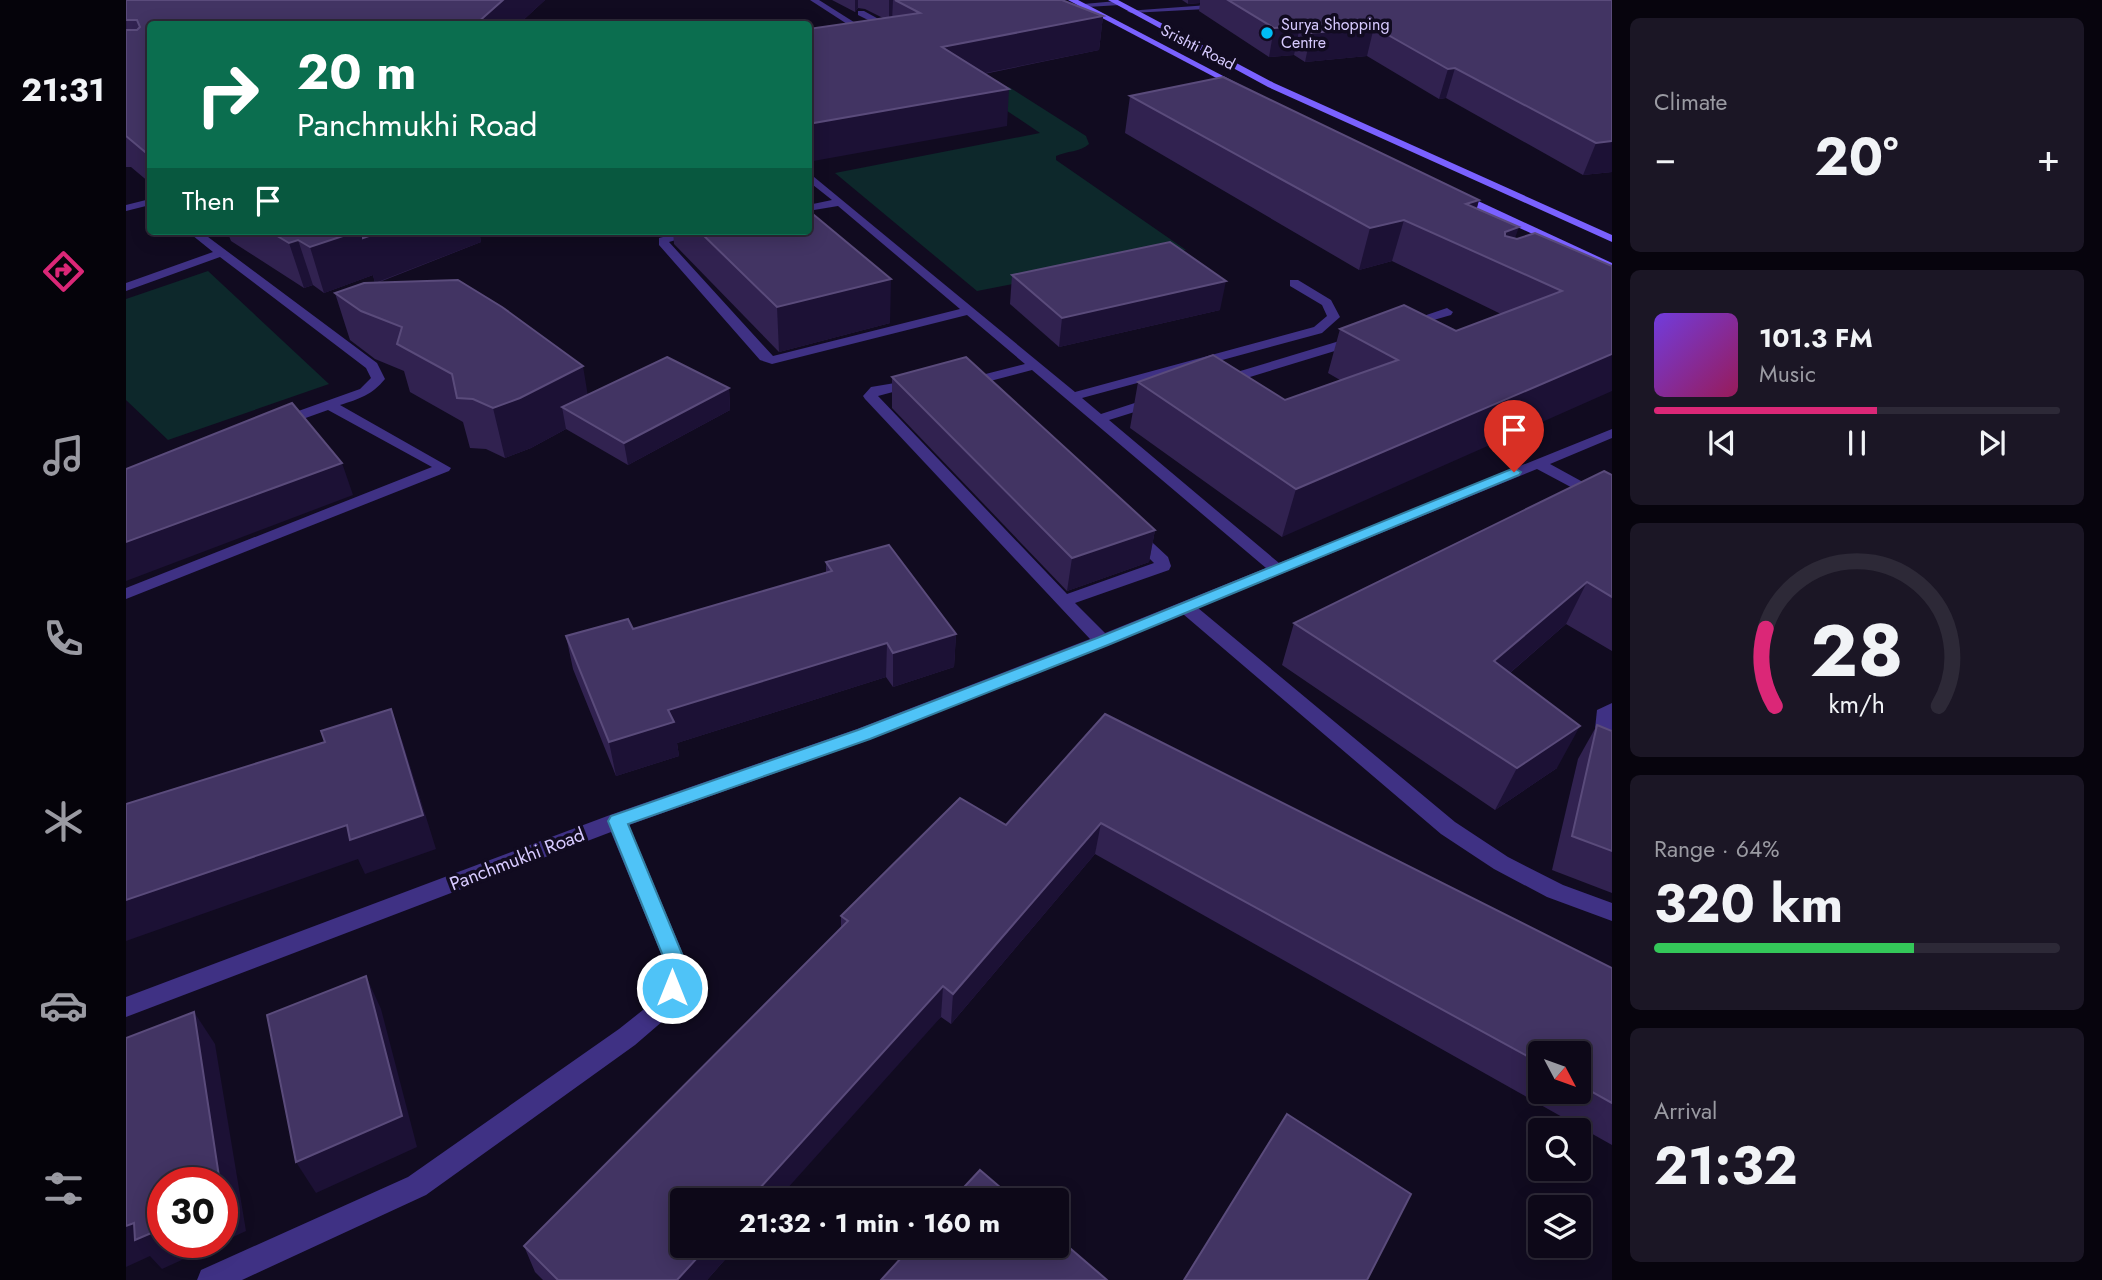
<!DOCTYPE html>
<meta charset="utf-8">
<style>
:root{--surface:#0d0818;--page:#1b1625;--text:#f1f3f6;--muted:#9a9aa2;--line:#2d2937;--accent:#db2777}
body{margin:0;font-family:Jost,sans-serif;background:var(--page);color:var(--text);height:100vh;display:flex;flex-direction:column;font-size:26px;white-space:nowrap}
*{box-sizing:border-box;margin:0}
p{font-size:23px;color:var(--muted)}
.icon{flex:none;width:38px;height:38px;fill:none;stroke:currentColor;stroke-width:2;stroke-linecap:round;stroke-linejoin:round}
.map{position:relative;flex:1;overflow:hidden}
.panel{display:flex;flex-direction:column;gap:18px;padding:18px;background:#07040d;width:490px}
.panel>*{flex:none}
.hud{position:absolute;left:21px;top:21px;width:665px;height:214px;border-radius:7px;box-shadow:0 4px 18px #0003,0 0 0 2px var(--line);background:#0b6e4f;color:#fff;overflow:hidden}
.needle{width:46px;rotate:131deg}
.buttons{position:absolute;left:1402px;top:1041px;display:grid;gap:14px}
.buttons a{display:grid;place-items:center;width:63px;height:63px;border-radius:7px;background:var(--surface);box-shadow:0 4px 18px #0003,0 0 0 2px var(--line);font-size:35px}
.speed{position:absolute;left:21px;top:1167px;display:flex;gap:14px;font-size:35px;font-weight:700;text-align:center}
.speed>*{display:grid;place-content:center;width:91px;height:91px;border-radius:50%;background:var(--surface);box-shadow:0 4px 18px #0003,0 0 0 2px var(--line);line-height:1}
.speed .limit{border:10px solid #d22;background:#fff;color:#111}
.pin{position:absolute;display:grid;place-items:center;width:60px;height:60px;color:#fff;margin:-72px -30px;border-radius:50% 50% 50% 0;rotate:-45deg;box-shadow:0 0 7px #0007}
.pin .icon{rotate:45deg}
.me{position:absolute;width:77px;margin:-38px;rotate:0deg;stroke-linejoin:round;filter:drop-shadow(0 0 5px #0008)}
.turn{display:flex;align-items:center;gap:24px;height:147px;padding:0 35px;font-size:32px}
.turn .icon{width:91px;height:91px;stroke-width:2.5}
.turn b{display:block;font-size:49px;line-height:60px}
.then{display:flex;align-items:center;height:66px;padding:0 35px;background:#0003;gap:14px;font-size:26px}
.big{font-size:52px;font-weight:700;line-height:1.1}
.panel .tile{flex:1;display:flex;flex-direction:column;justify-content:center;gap:10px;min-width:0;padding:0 24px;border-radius:10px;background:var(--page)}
.panel .dial{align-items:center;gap:0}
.dial svg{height:182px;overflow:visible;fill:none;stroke:var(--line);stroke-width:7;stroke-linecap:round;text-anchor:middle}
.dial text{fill:var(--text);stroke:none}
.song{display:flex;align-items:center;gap:21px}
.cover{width:84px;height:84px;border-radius:10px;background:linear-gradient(135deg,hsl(260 70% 55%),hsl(330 70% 35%))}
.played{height:7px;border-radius:4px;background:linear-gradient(90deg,var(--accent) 55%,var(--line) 55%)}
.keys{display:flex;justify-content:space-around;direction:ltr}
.heat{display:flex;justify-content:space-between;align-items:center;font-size:38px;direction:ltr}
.charge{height:10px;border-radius:5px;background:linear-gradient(90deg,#34c759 64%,var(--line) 0)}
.trip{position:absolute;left:544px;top:1188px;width:399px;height:70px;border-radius:7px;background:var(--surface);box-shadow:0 4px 18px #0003,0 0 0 2px var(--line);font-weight:700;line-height:70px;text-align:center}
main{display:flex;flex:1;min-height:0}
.tabs{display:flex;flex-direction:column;width:126px;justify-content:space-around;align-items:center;background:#05030a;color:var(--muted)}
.tabs .icon{width:49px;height:49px}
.tabs .active{color:var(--accent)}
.tabs b{font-size:32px;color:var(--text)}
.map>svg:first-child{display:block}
</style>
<main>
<nav class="tabs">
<b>21:31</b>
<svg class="icon active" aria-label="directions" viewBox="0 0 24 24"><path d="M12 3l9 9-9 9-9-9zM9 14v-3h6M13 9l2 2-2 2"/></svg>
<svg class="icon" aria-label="music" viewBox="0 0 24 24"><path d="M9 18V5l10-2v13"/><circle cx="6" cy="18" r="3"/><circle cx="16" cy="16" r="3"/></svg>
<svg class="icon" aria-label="phone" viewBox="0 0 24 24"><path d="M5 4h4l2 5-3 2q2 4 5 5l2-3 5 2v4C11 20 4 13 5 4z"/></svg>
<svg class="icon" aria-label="climate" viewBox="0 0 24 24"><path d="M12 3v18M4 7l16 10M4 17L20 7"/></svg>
<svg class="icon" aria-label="car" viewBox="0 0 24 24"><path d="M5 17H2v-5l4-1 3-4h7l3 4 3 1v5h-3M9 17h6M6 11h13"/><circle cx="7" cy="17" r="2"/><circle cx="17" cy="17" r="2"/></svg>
<svg class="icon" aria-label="filters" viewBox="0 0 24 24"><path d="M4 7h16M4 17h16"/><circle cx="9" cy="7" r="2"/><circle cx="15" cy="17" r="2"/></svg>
</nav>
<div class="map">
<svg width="1486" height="1280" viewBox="0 0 1486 1280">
<rect width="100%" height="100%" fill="#110b20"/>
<g fill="#0d282b">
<path d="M883,87L960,136L963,144C955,152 940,151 930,156V160L1060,250L851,291L709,173L914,133L853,92Z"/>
<polygon points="82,271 203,384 42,440 0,400 0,299"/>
</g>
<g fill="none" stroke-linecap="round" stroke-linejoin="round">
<g fill="#3f3184" fill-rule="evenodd">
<polygon points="684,0 693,0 742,31 735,33"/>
<polygon points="732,11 738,11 767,27 760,29 732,15"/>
<polygon points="682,172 949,392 1188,327 1201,316 1196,305 1164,286 1164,280 1172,280 1205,300 1214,317 1196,333 956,398 975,414 1024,398 1034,398 1034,404 983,420 1153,563 1486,429 1486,438 1424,464 1486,498 1486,509 1411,469 1072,608 1329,822 1382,857 1437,885 1486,903 1486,921 1421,897 1368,869 1315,834 1057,614 745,739 503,825 560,961 554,995 538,1020 509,1045 300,1195 116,1280 71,1280 75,1270 282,1177 493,1029 522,1006 535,986 538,961 485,832 0,1017 0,997 484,815 731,729 964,639 739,399 737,396 745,387 793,379 793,385 752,396 941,594 1028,563 1002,537 1000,534 1002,531 1014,531 1042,557 1045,566 1043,570 949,603 979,633 1140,568 906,370 845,386 840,385 840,379 899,364 841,315 646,364 634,360 533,245 533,238 561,231 581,231 543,242 647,356 834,309 712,206 682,211 682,205 706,200 682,181"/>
<polygon points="24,199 24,205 0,211 0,205"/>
<path d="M61,231H74L251,363L259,379C246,395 233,399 214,405L325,468L323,471L0,599V588L306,467L202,410L160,425H150V419L234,389L245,378L240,368L94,257L0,291V283L87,252Z"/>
<polygon points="1321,308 1327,312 1325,315 1280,328 1274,324"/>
<polygon points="1230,336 1236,340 1235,343 1101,384 1096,385 1089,381 1091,378"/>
<polygon points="1486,703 1486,747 1479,745 1469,729 1471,710"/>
</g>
<g fill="#3f3184" fill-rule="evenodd">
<polygon points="991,1 994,5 928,9 924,7"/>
<polygon points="1096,4 1099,8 1005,13 1001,11"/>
</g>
<g fill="#7a61ff" fill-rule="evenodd">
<polygon points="942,0 952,0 1122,89 1115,91"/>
<polygon points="982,0 992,0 1148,83 1486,235 1486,242 1142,87"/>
<polygon points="1327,193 1335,193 1486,263 1486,271 1327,197"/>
</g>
</g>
<g fill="#312250" fill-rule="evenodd">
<polygon points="0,0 419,0 393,24 24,24 24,183 5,167 0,167"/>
<polygon points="706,0 936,0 977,16 973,50 858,74 881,126 757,18 739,9 732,8 729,12"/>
<polygon points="1056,0 1486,0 1486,172 1457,175 1320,98 1313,99 1241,56 1179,62 1168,55 1143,57 1073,11 1074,3 1062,4"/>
<polygon points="1004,96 1353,200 1351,208 1389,239 1486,266 1156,537 1004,428 1012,382 1159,400 1214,380 1202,373 1214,329 1330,331 1375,314 1266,261 1233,270 999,133"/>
<polygon points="101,231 353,231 355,242 251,283 462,395 603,388 604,410 502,465 440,429 405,448 379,458 360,449 344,448 337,422 284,392 278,371 249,359 224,340 209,293 249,283 247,275 198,293 187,285 178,288 105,241"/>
<polygon points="547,231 682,231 764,323 653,352 548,244"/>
<polygon points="886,275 1094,310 933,347 884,304"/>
<polygon points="766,377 1029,530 1023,562 941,591 766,408"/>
<polygon points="1486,475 1486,651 1440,624 1384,673 1431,768 1369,810 1156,665 1168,623"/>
<polygon points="700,562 830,634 828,667 767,687 760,677 551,743 553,756 490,776 447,669 440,636 507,629 700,573"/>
<path d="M979,714L1486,968V1145L969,854L825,1024L815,1017L556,1246H611L581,1280H417L409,1272L398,1246L715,929V916L880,825ZM1414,1054H1452V1092H1414Z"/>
<polygon points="1471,725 1486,731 1486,893 1426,870 1452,759"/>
</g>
<g fill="#1c1135">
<polygon points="377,0 419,0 393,24 350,24"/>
<polygon points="729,0 732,0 732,8 729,12"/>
<polygon points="763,0 767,0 766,21 763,22"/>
<polygon points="1062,0 1074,0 1074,3 1062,4"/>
<polygon points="977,16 973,50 815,82 816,47"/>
<polygon points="1174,26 1168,55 1143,57 1148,28"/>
<polygon points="1248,27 1241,56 1179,62 1185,33"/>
<polygon points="1329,68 1320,98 1313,99 1322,69"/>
<polygon points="883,89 881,126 682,162 682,124"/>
<polygon points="1486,141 1486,172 1457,175 1470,143"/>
<polygon points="1353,200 1340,241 1340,204"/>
<polygon points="1278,220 1266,261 1233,270 1244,228"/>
<polygon points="1393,227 1379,266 1379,232"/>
<polygon points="232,231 353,231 355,242 249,283 247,275 198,293 184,247"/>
<polygon points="172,240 187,285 178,288 163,243"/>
<polygon points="765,279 764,323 653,352 651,307"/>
<polygon points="1100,281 1094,310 933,347 936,318"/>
<polygon points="1486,354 1486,391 1156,537 1170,489"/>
<polygon points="457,366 465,415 436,407 440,429 405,448 379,458 367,408"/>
<polygon points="603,388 604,410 502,465 498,443"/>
<polygon points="216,463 227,495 0,581 0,542"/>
<polygon points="1029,530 1023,562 941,591 946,558"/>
<polygon points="1461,582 1440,624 1349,703 1368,661"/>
<polygon points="830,634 828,667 767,687 767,653"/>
<polygon points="761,643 760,677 551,743 553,756 490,776 483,742 542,710"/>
<polygon points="265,709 277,743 310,849 239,874 232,859 0,941 0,900"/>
<polygon points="1454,726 1431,768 1369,810 1391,768"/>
<polygon points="975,823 969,854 825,1024 827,994"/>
<polygon points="240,976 255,1009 291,1147 190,1193 170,1162"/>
<polygon points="817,986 815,1017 651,1200 623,1200"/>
<polygon points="68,1012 89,1044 120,1231 96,1242 96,1183 94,1183"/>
<polygon points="8,1223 37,1228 37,1242 95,1242 36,1269 24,1256 0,1267 0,1226"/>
<polygon points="582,1246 611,1246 581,1280 551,1280"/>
</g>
<g fill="#423463" stroke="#5a4b7b" stroke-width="2">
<polygon points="0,0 377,0 350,24 180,20 176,24 24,24 24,156 0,136 0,30 11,30 14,27 11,20 0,20"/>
<polygon points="769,0 936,0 977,16 816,47 883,89 682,124 682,29 794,13"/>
<polygon points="1102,0 1486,0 1486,141 1470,143 1329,68 1322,69 1248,27 1185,33 1174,26 1148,28"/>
<polygon points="1097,77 1353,200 1340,204 1393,227 1379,232 1379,236 1391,239 1409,233 1486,266 1486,354 1170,489 1012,382 1087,355 1159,400 1272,360 1214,329 1278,305 1330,331 1436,291 1278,220 1244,228 1004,96"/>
<polygon points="682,210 765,279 651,307 573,231 682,231"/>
<polygon points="143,231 232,231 184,247 172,240 163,243"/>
<polygon points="237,231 257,231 237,238"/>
<polygon points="1044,242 1100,281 936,318 886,275"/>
<polygon points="332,280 376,307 457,366 394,398 367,408 347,399 331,398 326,374 271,344 276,327 235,311 209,293 238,283"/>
<polygon points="541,357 603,388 498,443 436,407"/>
<polygon points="840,357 1029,530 946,558 766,377"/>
<polygon points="166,403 216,463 0,542 0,469"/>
<polygon points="1478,471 1486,475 1486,597 1461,582 1368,661 1454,726 1391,768 1168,623"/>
<polygon points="763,545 830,634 767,653 761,643 542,710 548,722 483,742 440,636 502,619 507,629 706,571 700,562"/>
<polygon points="265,709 297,815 224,840 221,825 0,900 0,804 199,742 195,731"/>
<polygon points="979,714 1486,968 1486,1103 1452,1084 1452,1054 1414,1054 1414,1063 975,823 827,994 817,986 623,1200 556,1200 556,1246 582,1246 551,1280 432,1280 398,1246 722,921 715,916 834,798 880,825"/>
<polygon points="1471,725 1486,731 1486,851 1446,836"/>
<polygon points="240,976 276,1116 170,1162 141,1015"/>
<polygon points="68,1012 94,1183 37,1183 37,1228 9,1240 8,1223 0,1226 0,1038"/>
<polygon points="1161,1114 1285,1194 1241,1280 1058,1280"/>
<polygon points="854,1170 889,1200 826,1200"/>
<polygon points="931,1237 981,1280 755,1280 786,1246 931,1246"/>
</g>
<polygon fill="#4fc3f7" stroke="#337fa1" stroke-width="2" points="1388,468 1395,472 1393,475 982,645 744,739 502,824 559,961 553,995 546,997 539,995 536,988 539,961 482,821 485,816 732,730 971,638"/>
<circle fill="#00bcf5" stroke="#110b20" stroke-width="2.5" cx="1141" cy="33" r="7"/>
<g text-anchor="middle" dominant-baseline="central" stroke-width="7" stroke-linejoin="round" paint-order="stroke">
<g font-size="16" fill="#d7caff" stroke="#110b20" text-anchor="start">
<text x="1155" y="24">Surya Shopping<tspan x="1155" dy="18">Centre</tspan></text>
</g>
<g font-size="16" fill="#d7caff" stroke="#110b20">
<text transform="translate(1072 47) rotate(27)">Srishti Road</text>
</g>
<g font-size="19" fill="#d7caff" stroke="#110b20">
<text transform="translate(391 859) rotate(-21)">Panchmukhi Road</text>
</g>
</g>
</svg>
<div class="buttons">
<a><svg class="needle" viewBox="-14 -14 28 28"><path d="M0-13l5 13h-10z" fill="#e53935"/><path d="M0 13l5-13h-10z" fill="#9a9aa2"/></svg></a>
<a><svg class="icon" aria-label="search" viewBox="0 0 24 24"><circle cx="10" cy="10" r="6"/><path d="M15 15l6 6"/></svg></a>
<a><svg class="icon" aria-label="layers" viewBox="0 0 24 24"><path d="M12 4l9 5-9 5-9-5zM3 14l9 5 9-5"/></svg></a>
</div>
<div class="speed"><div class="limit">30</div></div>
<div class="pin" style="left:1388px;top:472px;background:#d93025"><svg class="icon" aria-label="arrive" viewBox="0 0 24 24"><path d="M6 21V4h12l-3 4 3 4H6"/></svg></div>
<svg class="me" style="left:546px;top:988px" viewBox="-20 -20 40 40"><circle r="17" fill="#4fc3f7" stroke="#fff" stroke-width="3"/><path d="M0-11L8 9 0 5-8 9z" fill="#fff"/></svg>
<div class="trip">21:32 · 1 min · 160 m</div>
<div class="hud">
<div class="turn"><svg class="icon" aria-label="right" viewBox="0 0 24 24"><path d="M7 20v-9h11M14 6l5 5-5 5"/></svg><div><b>20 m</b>Panchmukhi Road</div></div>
<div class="then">Then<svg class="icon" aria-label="arrive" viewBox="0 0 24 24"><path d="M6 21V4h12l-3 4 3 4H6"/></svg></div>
</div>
</div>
<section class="panel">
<div class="tile"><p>Climate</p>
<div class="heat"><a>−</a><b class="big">20°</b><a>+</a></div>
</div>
<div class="tile">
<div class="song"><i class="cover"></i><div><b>101.3 FM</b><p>Music</p></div></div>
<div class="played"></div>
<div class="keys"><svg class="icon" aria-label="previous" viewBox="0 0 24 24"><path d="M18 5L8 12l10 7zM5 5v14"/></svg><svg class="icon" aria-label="pause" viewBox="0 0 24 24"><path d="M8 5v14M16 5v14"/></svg><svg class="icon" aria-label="next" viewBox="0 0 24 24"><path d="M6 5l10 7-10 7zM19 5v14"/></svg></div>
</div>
<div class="tile dial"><svg viewBox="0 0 100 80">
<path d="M14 69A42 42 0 1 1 86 69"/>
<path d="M14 69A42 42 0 0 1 10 35" stroke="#db2777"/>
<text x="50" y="56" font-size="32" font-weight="700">28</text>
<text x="50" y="72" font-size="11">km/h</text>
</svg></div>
<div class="tile"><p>Range · 64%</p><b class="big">320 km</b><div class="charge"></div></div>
<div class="tile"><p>Arrival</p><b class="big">21:32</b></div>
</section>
</main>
